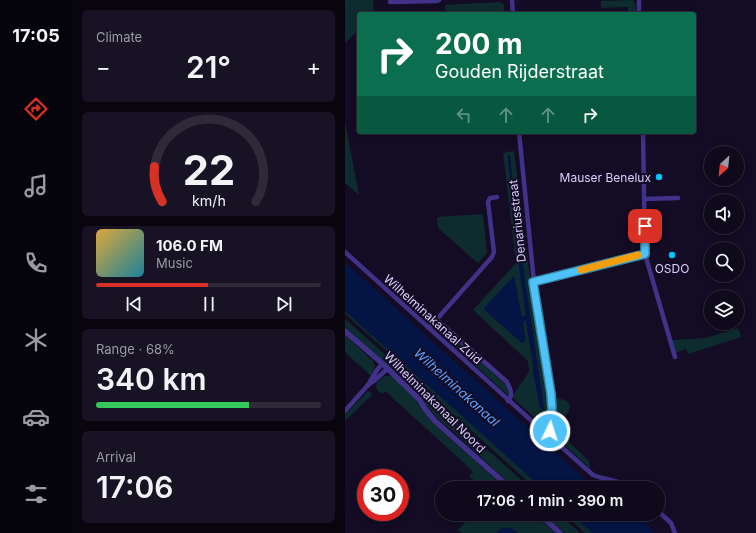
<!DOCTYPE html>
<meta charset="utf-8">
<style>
:root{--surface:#0e091b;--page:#171224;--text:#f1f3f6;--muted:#9b9aa3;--line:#2e2a3a;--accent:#d93025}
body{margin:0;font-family:Inter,sans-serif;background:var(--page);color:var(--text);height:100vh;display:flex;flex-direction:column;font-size:15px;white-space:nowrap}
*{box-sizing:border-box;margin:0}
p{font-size:13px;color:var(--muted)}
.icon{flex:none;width:22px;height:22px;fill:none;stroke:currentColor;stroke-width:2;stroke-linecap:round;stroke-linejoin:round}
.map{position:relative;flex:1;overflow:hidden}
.drawer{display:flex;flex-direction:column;gap:10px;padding:10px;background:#08050f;width:273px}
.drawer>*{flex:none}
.hud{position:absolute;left:12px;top:12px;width:339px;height:122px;border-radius:4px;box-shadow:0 2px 10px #0003,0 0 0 1px var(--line);background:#0b6e4f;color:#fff;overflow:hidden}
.needle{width:26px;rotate:207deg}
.fabs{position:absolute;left:359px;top:146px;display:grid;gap:8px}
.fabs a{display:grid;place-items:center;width:40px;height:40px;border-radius:50%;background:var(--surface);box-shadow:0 2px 10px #0003,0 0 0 1px var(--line);font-size:20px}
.speed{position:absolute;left:12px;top:469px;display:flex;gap:8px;font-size:20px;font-weight:700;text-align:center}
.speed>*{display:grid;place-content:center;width:52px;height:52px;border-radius:50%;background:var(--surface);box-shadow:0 2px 10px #0003,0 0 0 1px var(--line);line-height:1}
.speed .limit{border:6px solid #d22;background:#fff;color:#111}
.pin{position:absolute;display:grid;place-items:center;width:34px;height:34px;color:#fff;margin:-17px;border-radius:8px;box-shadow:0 2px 6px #0006}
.me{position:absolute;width:44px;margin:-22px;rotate:4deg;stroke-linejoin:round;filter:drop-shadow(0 0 3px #0008)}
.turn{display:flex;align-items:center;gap:14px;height:84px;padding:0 12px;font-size:18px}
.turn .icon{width:52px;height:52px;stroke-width:2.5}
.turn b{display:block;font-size:28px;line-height:34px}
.lanes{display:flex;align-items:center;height:38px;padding:0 12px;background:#0003;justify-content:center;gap:20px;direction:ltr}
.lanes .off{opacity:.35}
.big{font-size:30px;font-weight:600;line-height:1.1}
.drawer .widget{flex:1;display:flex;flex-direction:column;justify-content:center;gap:6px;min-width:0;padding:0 14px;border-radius:6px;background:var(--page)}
.drawer .dial{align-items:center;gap:0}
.dial svg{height:104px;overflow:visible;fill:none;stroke:var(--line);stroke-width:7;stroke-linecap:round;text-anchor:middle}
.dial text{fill:var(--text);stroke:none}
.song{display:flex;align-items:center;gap:12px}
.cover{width:48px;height:48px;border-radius:6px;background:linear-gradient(135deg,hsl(40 70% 55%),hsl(190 70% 35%))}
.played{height:4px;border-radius:2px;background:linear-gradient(90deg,var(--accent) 50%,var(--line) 50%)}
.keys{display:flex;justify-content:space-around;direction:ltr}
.heat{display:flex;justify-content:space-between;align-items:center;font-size:22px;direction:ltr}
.charge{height:6px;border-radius:3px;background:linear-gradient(90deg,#34c759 68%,var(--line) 0)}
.trip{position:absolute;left:90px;top:481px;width:230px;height:40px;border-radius:20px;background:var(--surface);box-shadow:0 2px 10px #0003,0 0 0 1px var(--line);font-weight:600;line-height:40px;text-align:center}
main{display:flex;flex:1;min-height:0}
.dock{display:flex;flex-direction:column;width:72px;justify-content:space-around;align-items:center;background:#06040b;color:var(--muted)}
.dock .icon{width:28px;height:28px}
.dock .active{color:var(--accent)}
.dock b{font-size:18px;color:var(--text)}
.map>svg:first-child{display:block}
</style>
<main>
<nav class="dock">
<b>17:05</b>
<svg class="icon active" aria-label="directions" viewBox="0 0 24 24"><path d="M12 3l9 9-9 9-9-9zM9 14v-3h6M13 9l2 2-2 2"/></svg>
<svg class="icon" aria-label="music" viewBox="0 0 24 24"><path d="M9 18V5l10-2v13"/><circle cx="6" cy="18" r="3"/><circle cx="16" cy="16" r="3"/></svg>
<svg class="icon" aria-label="phone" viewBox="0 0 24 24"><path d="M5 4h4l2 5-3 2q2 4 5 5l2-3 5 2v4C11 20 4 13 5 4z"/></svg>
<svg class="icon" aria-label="climate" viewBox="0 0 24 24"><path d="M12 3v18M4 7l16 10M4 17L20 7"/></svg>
<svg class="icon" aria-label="car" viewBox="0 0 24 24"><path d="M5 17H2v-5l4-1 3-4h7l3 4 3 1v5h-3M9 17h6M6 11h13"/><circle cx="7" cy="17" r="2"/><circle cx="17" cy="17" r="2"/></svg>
<svg class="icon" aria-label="filters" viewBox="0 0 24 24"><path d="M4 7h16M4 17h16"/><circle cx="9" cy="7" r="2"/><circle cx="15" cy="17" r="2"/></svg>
</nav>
<section class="drawer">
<div class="widget"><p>Climate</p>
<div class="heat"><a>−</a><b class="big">21°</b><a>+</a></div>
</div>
<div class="widget dial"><svg viewBox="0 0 100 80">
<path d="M14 69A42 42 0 1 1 86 69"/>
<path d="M14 69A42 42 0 0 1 8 42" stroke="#d93025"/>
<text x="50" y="56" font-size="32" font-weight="700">22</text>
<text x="50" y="72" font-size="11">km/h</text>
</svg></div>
<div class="widget">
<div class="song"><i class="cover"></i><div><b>106.0 FM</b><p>Music</p></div></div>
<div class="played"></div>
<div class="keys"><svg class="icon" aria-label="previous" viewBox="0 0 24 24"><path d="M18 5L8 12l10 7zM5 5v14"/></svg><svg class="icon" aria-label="pause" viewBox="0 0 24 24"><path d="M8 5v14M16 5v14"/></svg><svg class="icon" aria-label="next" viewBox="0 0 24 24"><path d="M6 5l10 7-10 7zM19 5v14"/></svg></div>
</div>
<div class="widget"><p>Range · 68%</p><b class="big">340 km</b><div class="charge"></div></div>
<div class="widget"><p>Arrival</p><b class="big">17:06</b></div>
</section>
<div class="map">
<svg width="411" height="533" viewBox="0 0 411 533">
<rect width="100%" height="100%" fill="#130c24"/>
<g fill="#0e2c2f" fill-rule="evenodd">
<polygon points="0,0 28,0 29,14 14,14 14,30 0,43"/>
<polygon points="288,0 291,5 291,11 283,12 283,7 256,8 256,1"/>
<polygon points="155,2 159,4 159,14 101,14 100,5"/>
<polygon points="0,122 14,195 0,183"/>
<path d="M169,151L183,263L202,396L203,411L200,419H191L167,397L184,372L183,361L128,310L171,263L158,153ZM163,156H165L172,227L199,409L197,410L195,408C190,379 186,350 181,321L180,320L178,322L180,340L179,342L177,343L141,311L169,276L176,314L178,317H179L181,315L175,274L173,253Z"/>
<polygon points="138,214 142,253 133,263 93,228 92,217"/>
<polygon points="0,311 198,488 190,488 100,407 85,391 74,380 0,314"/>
<polygon points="0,319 82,392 100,412 185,488 169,488 110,433 94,420 82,406 76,397 67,387 0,327"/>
<polygon points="93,323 161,385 165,394 164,396 89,328"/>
<polygon points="393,328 396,337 343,354 341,349 330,353 327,340 361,338"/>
<polygon points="0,335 28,361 30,367 26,376 0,352"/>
<polygon points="39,376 47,376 62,390 70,399 87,422 160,488 137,488 124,476 128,472 116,460 40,391 37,394 32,390 31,386 32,382"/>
<polygon points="23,391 25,392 27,395 0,421 0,415"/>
<polygon points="209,397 222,401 225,406 224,411 217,421 216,427 218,433 225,443 244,461 245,468 210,437"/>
<polygon points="127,514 189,514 210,533 173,533 164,528 158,528 151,533 117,533 113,530"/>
<polygon points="198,514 214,514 235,533 220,533"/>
<polygon points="219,514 226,514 248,533 240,533"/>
</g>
<g fill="#041444">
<polygon points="164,154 165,156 172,227 199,409 197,410 195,408 188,372 188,362 181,321 180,320 178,322 180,340 179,342 177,343 139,309 140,307 169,276 176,314 178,317 180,317 181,315 175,274 173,253 163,156 163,155"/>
<polygon points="0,262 240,479 255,483 261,488 197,488 0,311"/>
<polygon points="226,514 290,514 311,533 248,533"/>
<polygon points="158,528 164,528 173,533 151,533"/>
</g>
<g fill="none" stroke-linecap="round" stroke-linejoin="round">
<g stroke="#3f3288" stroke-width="4.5">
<polyline points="167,0 168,14"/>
<polyline points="294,0 294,14"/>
<polyline points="45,2 91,1 94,0"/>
<path d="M174,132L189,282L206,394L207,409L204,427L206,435L211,442L248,475C260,480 276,480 287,488"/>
<polyline points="298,132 300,254 330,357"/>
<polyline points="299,199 333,198"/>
<polyline points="0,252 189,423 204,427"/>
<polyline points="189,282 300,254"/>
<path d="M91,319L162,382C165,389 169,394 163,401"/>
<polyline points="84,328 147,257 149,252 143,202 145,198 152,197"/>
<polyline points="37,364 32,370 23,385 29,381 42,369"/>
<polyline points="0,411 23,385"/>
<polyline points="313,511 326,523 330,533"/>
</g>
<g stroke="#3f3288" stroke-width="5.5">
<polyline points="0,331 39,365 74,399 81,410 90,421 165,488"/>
<polyline points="194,514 215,533"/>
</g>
</g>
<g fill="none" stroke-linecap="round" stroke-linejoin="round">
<defs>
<polyline id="route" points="205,431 204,423 207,409 206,394 188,282 300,254 300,226"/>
</defs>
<use href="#route" stroke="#337fa1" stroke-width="10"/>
<use href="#route" stroke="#4fc3f7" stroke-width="7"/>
<polyline stroke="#f59e0b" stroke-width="7" points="236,270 293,255"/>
</g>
<g fill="#00c4fa" stroke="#130c24" stroke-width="1.5">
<circle cx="314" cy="177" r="4"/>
<circle cx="327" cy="255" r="4"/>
</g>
<g text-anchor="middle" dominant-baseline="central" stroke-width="4" stroke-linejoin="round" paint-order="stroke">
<g font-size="12" fill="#dacfff" stroke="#130c24" text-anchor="end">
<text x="306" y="177">Mauser Benelux</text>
<text x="327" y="268" text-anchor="middle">OSDO</text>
</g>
<g font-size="12" fill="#dacfff" stroke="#130c24">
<text transform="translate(172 221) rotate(-96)">Denariusstraat</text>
<text transform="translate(88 319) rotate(42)">Wilhelminakanaal Zuid</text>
<text transform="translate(90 402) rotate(45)">Wilhelminakanaal Noord</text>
</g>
<g font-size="13" font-style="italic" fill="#5da1ff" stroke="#130c24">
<text transform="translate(112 387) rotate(42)">Wilhelminakanaal</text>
</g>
</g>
</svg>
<div class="fabs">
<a><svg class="needle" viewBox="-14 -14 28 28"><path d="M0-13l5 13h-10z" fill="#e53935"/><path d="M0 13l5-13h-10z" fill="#9b9aa3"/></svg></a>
<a><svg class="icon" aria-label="sound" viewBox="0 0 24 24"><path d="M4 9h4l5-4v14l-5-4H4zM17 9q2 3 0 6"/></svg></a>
<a><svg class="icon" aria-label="search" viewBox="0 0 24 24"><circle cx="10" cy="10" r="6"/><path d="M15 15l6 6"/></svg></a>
<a><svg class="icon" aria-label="layers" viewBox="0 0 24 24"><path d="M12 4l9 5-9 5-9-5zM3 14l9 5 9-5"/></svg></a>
</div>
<div class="speed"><div class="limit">30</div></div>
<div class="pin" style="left:300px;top:226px;background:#d93025"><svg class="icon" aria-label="arrive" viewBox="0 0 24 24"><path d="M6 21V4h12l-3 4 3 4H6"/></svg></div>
<svg class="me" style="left:205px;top:431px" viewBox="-20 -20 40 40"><circle r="17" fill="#4fc3f7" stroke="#fff" stroke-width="3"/><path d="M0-11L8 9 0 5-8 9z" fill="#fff"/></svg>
<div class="trip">17:06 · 1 min · 390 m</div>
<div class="hud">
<div class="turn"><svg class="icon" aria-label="right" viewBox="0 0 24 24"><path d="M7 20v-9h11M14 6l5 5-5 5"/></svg><div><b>200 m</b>Gouden Rijderstraat</div></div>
<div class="lanes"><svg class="icon off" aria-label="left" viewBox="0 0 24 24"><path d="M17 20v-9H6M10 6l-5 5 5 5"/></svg><svg class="icon off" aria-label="ahead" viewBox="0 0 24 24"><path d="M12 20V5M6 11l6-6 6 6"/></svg><svg class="icon off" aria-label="ahead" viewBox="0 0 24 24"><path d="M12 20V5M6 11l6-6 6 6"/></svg><svg class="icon" aria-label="right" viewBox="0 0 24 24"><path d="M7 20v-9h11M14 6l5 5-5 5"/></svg></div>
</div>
</div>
</main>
